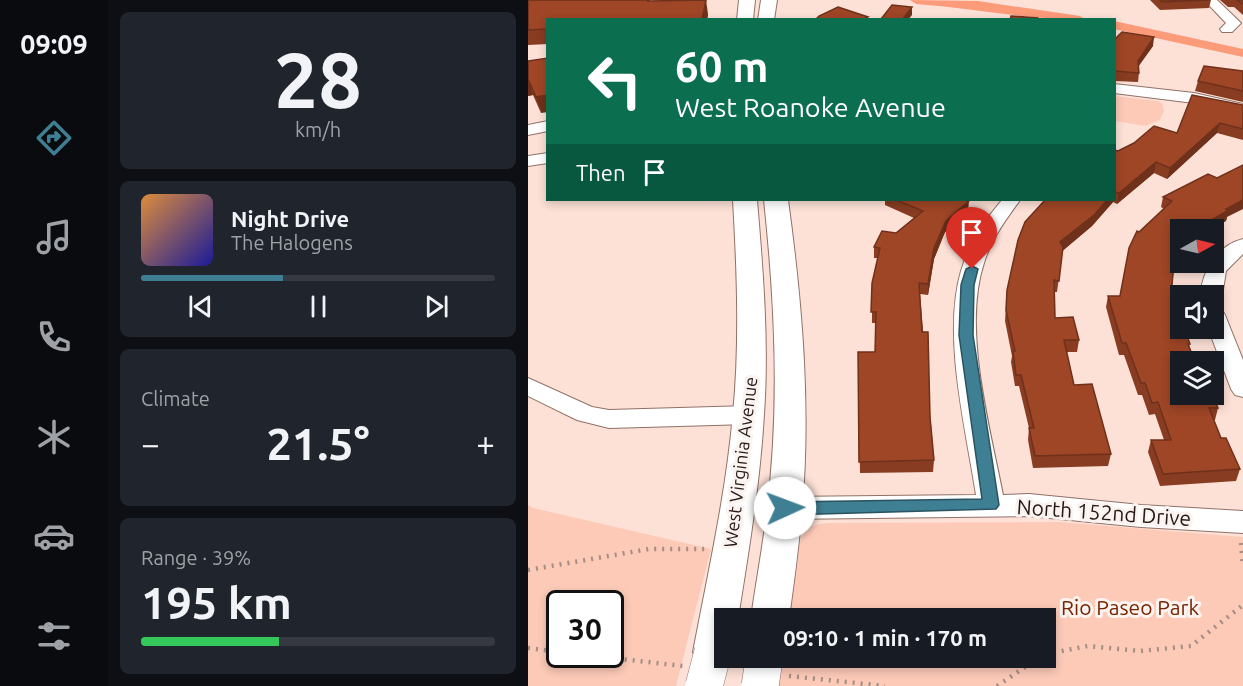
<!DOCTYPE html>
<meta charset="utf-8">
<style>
:root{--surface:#171b24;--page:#20242c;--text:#f1f3f6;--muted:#9ea1a6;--line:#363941;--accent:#3f7f93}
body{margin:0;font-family:Ubuntu,sans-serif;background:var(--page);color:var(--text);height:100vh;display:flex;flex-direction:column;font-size:22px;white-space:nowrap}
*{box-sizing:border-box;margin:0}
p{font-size:20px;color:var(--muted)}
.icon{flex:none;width:33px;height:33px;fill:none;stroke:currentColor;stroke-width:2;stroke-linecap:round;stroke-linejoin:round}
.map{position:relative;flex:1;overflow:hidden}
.details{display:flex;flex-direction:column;gap:12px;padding:12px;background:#0d0f14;width:420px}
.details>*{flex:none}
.guide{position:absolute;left:18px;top:18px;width:570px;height:183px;border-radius:0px;box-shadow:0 3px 9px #0003;background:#0b6e4f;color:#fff;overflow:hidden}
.needle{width:39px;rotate:82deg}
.fabs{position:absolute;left:642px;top:219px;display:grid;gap:12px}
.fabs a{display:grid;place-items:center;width:54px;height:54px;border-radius:0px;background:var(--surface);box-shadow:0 3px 9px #0003;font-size:30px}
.speed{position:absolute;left:18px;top:590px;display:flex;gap:12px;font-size:30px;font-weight:700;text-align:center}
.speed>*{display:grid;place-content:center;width:78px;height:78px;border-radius:50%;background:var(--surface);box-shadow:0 3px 9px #0003;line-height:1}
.speed .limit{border:3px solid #111;border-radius:9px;background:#fff;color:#111}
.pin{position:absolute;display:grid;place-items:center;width:51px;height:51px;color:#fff;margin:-62px -26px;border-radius:50% 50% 50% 0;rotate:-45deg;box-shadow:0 0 6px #0007}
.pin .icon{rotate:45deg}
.me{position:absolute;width:66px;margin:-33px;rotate:88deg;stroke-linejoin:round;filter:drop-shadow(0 0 4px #0008)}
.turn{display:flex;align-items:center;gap:21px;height:126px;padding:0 30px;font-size:27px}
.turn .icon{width:78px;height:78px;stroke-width:2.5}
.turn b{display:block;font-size:42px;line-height:51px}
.then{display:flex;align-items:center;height:57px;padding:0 30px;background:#0003;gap:12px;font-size:22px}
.big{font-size:45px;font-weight:600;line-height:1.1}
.details .tile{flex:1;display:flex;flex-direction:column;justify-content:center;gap:9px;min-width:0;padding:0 21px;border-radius:9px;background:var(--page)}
.details .dial{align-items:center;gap:0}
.dial b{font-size:78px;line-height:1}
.song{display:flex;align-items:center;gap:18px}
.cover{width:72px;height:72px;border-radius:9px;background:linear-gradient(135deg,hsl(30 70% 55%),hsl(240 70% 35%))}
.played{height:6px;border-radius:3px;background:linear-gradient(90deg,var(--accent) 40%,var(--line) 40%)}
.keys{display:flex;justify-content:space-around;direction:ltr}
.heat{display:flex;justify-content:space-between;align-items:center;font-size:33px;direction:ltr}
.charge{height:9px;border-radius:4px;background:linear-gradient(90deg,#34c759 39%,var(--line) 0)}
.trip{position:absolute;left:186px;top:608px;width:342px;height:60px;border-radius:0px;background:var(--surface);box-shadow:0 3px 9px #0003;font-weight:600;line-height:60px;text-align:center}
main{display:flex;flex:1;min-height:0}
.tabs{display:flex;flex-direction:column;width:108px;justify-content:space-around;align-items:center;background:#090b0e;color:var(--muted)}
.tabs .icon{width:42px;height:42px}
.tabs .active{color:var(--accent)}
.tabs b{font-size:27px;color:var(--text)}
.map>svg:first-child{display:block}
</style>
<main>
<nav class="tabs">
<b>09:09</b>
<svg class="icon active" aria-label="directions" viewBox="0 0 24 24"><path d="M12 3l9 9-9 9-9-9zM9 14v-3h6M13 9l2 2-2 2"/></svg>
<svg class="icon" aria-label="music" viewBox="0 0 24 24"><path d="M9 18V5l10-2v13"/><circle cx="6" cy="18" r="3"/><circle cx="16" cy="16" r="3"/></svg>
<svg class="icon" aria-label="phone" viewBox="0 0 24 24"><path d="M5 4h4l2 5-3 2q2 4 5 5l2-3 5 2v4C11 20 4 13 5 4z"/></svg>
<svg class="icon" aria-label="climate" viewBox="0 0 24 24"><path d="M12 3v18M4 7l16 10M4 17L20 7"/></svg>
<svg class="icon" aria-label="car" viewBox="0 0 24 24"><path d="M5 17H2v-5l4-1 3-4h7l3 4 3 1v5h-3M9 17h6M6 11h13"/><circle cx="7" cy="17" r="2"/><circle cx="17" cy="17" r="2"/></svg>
<svg class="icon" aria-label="filters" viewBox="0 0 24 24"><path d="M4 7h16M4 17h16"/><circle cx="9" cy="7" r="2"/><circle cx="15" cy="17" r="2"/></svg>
</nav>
<section class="details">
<div class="tile dial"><b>28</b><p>km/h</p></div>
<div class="tile">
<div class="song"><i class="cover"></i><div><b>Night Drive</b><p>The Halogens</p></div></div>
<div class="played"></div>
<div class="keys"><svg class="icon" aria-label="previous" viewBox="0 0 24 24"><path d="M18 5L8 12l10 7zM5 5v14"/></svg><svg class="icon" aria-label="pause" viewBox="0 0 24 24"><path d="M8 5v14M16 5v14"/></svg><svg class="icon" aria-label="next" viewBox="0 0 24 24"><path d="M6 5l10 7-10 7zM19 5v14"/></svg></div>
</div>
<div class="tile"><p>Climate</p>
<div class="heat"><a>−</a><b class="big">21.5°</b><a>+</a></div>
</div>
<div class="tile"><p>Range · 39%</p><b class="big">195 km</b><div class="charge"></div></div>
</section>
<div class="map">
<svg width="715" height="686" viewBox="0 0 715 686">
<rect width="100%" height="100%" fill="#fde1d7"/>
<g fill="#fdcab8" fill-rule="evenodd">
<polygon points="587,96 629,101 634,103 636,111 632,120 617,126 587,121"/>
<path d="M0,505L5,508L183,549L148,686H0ZM32,603H82V654H32Z"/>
<path d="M531,522L715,537V686H249L253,657H518V618H259C262,596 263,547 278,531C284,525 291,524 299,523Z"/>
</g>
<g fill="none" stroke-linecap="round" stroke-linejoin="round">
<g fill="#fc9b79" fill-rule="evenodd">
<path d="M382,0L450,1L552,16L558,20C501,20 445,8 388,4Z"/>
<polygon points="586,21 715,49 715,57 586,29"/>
</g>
<defs>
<g id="minor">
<polygon points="676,0 689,0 713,23 704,32 694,32 692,29 698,23"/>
<polygon points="586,84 666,93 715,104 715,114 666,103 586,93"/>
<polygon points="20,121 20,131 0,135 0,125"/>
<polygon points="20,153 20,163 0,166 0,156"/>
<path d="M474,200H492C478,220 463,239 456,263C434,329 462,427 475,495L501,494L613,505L715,511V533L613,527L501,516L257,519L247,516L243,508L247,500L257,497L448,495C438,429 414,336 433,271C441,244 456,221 474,200Z"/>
<path d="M715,239V254L698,271L694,296L690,301L686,302V296H672C675,270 688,246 715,239Z"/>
<polygon points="686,308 694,310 697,315 715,360 715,397 707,395 703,389 680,328 686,328"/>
<polygon points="0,378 64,407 81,410 221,406 230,409 233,415 230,421 221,424 81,428 49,420 0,396"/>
</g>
<g id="major">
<polygon points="211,0 227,0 225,20 209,20"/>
<polygon points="233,0 249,0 246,20 230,20"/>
<path d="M205,200H229C235,271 241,343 236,414C232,483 221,550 210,618H196V657H203L199,665L185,670L171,665L165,652C180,573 198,494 205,414C212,343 209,271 205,200Z"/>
<path d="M236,200H260C274,302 283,406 274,509C271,546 266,582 261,618H223C228,582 235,546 239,510C252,407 247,303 236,200Z"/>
</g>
</defs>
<use href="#minor" stroke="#907167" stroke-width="2"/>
<use href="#major" stroke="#907167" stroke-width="2"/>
<g stroke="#a38d85" stroke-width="4.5" stroke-dasharray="2 6" stroke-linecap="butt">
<polyline points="713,543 715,566"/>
<polyline points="0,570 121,549 177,549"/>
<polyline points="0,648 32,652"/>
<polyline points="49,654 155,666"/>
<polyline points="518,654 560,646 612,651 663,646 715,605"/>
<polyline points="261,676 357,686"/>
<polyline points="469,686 512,657"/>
</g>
<use href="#minor" fill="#fff" fill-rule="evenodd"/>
<use href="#major" fill="#fff" fill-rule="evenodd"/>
<defs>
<g id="major-bridge">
<polyline points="176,686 185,652"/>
<polyline points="232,686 236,660"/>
</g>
</defs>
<use href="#major-bridge" stroke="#907167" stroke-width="38" stroke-linecap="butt"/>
<use href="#major-bridge" stroke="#fff" stroke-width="37"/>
</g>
<g fill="#883c21">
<polygon points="0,0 123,1 180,14 179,20 20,20 20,44 0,45"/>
<polygon points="622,0 683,0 681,8 632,10"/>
<polygon points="692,0 715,0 715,15 706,7 700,7"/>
<polygon points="586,40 625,46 610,66 611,73 610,82 586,81"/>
<polygon points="0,61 13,113 5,95 0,96"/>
<polygon points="715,71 715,102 667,91 670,81"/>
<polygon points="715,105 715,140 689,133 639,179 626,173 589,204 585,202 564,226 535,250 529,292 527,292 527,318 551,340 549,352 539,352 546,385 583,454 580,466 505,468 500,440 501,428 491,386 487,386 483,362 484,356 477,321 479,290 517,200 586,200 586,150 590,151 649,133"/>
<polygon points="689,178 699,217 698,221 652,230 646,268 643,296 662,344 652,362 690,408 687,420 685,420 693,438 712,469 708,481 632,486 620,452 623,440 636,440 627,414 621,415 614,395 610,395 596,355 591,355 578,307 580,296 592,296 611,232 636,209 633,207 635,197"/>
<polygon points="357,200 436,200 440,212 417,232 406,259 400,295 392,294 406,460 405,472 332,473 330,352 347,352 348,323 344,323 344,283 350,258 346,258 346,247 368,233 386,218 357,205"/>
</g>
<g fill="#6f311b">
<polygon points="178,0 180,14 179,20 174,20"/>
<polygon points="384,7 384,15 380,20 374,20"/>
<polygon points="626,37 625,46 608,70 610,61"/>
<polygon points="0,79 5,95 0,96"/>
<polygon points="20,95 20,112 13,113 8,97"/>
<polygon points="692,123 689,133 639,179 642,168"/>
<polygon points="628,162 626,173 589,204 591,193"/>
<polygon points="579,200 585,200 585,202 564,226 531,254 532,242"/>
<polygon points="715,200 715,209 699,217 698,221 684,230 672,230 678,223 698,209"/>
<polygon points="441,201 440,212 417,232 406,259 400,295 400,284 406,248 418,221"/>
<polygon points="652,247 652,252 644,273 646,262"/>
</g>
<g fill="#9e4626" stroke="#6f311b" stroke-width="1.5">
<polygon points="0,0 121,0 120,1 178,0 174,20 20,20 20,29 0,30"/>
<polygon points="632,0 681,0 634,2"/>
<polygon points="709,0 715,0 715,4"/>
<polygon points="364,5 384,7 374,20 353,19"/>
<polygon points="310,7 340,17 334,20 287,20 291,16"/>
<polygon points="483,16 510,18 510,20 482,20"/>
<polygon points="594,32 626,37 610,61 611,73 586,71 586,40"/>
<polygon points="20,58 20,95 8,97 0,79 0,61"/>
<polygon points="676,66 715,71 715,91 670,81"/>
<polygon points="664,95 715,105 715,129 692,123 642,168 628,162 591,193 586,192 586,150 590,151 606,143 626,126 649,133"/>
<polygon points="715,165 715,200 698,209 701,210 678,223 672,230 652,230 652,247 646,262 643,296 652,320 652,328 656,328 662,344 660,344 667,362 652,362 652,394 684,394 690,408 681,408 693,438 698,438 712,469 635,474 623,440 643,440 630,402 624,403 617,383 613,383 598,343 594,343 580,296 592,296 601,248 609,231 611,232 644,201 635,197 680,174 689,178"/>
<polygon points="368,200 436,200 441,201 418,221 406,248 400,284 391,283 394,332 400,332 402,417 406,460 331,462 330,352 347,352 348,312 343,312 344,283 352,248 346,247 354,231 368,233 395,211"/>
<polygon points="517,200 579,200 566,215 532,242 535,247 531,281 526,280 527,318 545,317 551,340 536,340 546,385 564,384 583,454 507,456 501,428 506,428 493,375 488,375 485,351 487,351 478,310 479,290 490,240 497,222"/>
</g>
<polygon fill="#3f7f93" stroke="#295360" stroke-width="1.5" points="444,266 450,269 446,285 445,335 471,505 468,509 257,515 252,513 249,508 252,504 257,502 454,499 431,335 433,285 438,269"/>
<g text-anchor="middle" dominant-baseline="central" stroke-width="6" stroke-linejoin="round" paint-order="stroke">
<g font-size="18" fill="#271a16" stroke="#faf3f0">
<text transform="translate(212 462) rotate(-83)">West Virginia Avenue</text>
</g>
<g font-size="21" fill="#271a16" stroke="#faf3f0">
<text transform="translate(576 512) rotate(4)">North 152nd Drive</text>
</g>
<g font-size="21" fill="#782400" stroke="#faf3f0">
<text x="602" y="607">Rio Paseo Park</text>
</g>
</g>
</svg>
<div class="fabs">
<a><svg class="needle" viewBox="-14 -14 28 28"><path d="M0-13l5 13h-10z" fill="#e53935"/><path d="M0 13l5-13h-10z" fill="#9ea1a6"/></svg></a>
<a><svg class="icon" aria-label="sound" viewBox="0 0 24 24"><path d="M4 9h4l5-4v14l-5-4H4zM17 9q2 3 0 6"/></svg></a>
<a><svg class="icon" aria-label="layers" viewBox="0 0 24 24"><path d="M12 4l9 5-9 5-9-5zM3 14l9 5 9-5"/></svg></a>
</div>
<div class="speed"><div class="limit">30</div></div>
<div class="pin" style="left:444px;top:269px;background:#d93025"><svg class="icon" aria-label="arrive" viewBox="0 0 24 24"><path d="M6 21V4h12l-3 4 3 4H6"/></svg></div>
<svg class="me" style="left:257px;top:508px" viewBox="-20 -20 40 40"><circle r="19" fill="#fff"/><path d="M0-13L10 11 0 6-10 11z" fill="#3f7f93"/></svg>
<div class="trip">09:10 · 1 min · 170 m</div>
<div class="guide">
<div class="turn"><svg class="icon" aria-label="left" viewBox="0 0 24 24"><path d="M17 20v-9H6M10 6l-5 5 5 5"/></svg><div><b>60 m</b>West Roanoke Avenue</div></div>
<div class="then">Then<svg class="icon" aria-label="arrive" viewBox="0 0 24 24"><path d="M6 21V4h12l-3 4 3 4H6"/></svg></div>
</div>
</div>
</main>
